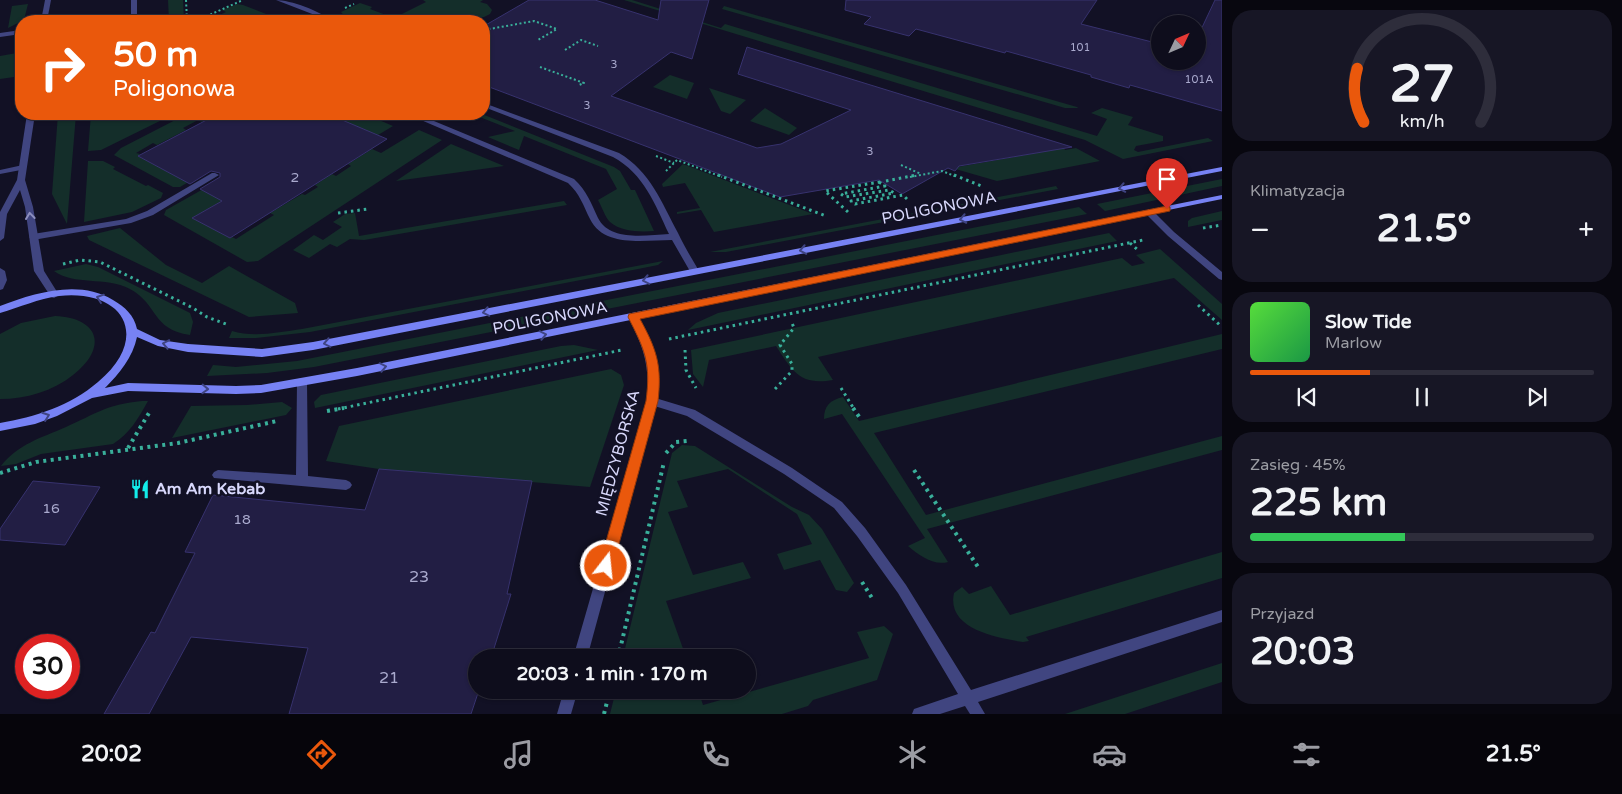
<!DOCTYPE html>
<html lang="pl">
<meta charset="utf-8">
<style>
:root{--surface:#0e0d1c;--page:#171625;--text:#f1f3f6;--muted:#9b9ca3;--line:#2e2d3b;--accent:#ea580c}
body{margin:0;font-family:"Varela Round",sans-serif;background:var(--page);color:var(--text);height:100vh;display:flex;flex-direction:column;font-size:19px;white-space:nowrap}
*{box-sizing:border-box;margin:0}
p{font-size:16px;color:var(--muted)}
.icon{flex:none;width:28px;height:28px;fill:none;stroke:currentColor;stroke-width:2;stroke-linecap:round;stroke-linejoin:round}
.map{position:relative;flex:1;overflow:hidden}
.drawer{display:flex;flex-direction:column;gap:10px;padding:10px;background:#08070f;width:400px}
.drawer>*{flex:none}
.guide{position:absolute;left:15px;top:15px;width:475px;height:105px;border-radius:20px;box-shadow:0 1px 4px #0004,0 0 0 1px var(--line);background:#ea580c;color:#fff;overflow:hidden}
.needle{width:32px;rotate:46deg}
.controls{position:absolute;left:1151px;top:15px;display:grid;gap:10px}
.controls a{display:grid;place-items:center;width:55px;height:55px;border-radius:50%;background:var(--surface);box-shadow:0 1px 4px #0004,0 0 0 1px var(--line);font-size:25px}
.speed{position:absolute;left:15px;top:634px;display:flex;gap:10px;font-size:25px;font-weight:700;text-align:center}
.speed>*{display:grid;place-content:center;width:65px;height:65px;border-radius:50%;background:var(--surface);box-shadow:0 1px 4px #0004,0 0 0 1px var(--line);line-height:1}
.speed .limit{border:8px solid #d22;background:#fff;color:#111}
.pin{position:absolute;display:grid;place-items:center;width:42px;height:42px;color:#fff;margin:-51px -21px;border-radius:50% 50% 50% 0;rotate:-45deg;box-shadow:0 0 5px #0007}
.pin .icon{rotate:45deg}
.me{position:absolute;width:55px;margin:-28px;rotate:16deg;stroke-linejoin:round;filter:drop-shadow(0 0 4px #0008)}
.turn{display:flex;align-items:center;gap:18px;height:105px;padding:0 15px;font-size:22px}
.turn .icon{width:65px;height:65px;stroke-width:2.5}
.turn b{display:block;font-size:35px;line-height:42px}
.big{font-size:38px;font-weight:800;line-height:1.1}
.drawer .widget{flex:1;display:flex;flex-direction:column;justify-content:center;gap:8px;min-width:0;padding:0 18px;border-radius:20px;background:var(--page)}
.drawer .dial{align-items:center;gap:0}
.dial svg{height:130px;overflow:visible;fill:none;stroke:var(--line);stroke-width:7;stroke-linecap:round;text-anchor:middle}
.dial text{fill:var(--text);stroke:none}
.song{display:flex;align-items:center;gap:15px}
.cover{width:60px;height:60px;border-radius:8px;background:linear-gradient(135deg,hsl(110 70% 55%),hsl(140 70% 35%))}
.played{height:5px;border-radius:2px;background:linear-gradient(90deg,var(--accent) 35%,var(--line) 35%)}
.keys{display:flex;justify-content:space-around;direction:ltr}
.heat{display:flex;justify-content:space-between;align-items:center;font-size:28px;direction:ltr}
.charge{height:8px;border-radius:4px;background:linear-gradient(90deg,#34c759 45%,var(--line) 0)}
.trip{position:absolute;left:468px;top:649px;width:288px;height:50px;border-radius:25px;background:var(--surface);box-shadow:0 1px 4px #0004,0 0 0 1px var(--line);font-weight:800;line-height:50px;text-align:center}
.tab-bar{display:flex;height:80px;justify-content:space-around;align-items:center;background:#06050b;color:var(--muted)}
.tab-bar .icon{width:35px;height:35px}
.tab-bar .active{color:var(--accent)}
.tab-bar b{font-size:22px;color:var(--text)}
main{display:flex;flex:1;min-height:0}
.map>svg:first-child{display:block}
</style>
<main>
<div class="map">
<svg width="1222" height="714" viewBox="0 0 1222 714">
<rect width="100%" height="100%" fill="#121125"/>
<g fill="#142e2a">
<polygon points="168,0 183,0 184,21 169,21"/>
<polygon points="423,0 483,0 480,2 487,4 492,10 490,14 484,17 464,21 349,21 341,12 360,3 372,7 370,9 394,18 426,2"/>
<polygon points="624,0 632,0 721,28 725,24 1097,136 1107,119 1091,113 1102,108 1133,117 1128,125 1163,136 1163,141 1136,146 1134,150 1138,152 1208,138 1213,141 1123,159 1085,140"/>
<polygon points="28,4 24,20 8,28 12,6"/>
<polygon points="237,4 243,5 284,21 213,21 209,20 226,12 222,10"/>
<polygon points="724,6 1077,107 1078,108 1065,108 722,9"/>
<polygon points="17,53 14,77 0,79 0,56"/>
<polygon points="670,75 694,83 687,99 653,87"/>
<polygon points="709,88 746,100 730,114 721,111"/>
<polygon points="765,108 797,128 789,135 750,121"/>
<polygon points="58,114 76,114 67,224 52,194"/>
<polygon points="91,114 174,114 101,150 88,151"/>
<polygon points="187,114 218,114 202,122 198,120 183,128 186,130 157,145 153,143 136,153 140,154 138,156 170,173 207,171 180,187 173,187 114,155 121,148"/>
<polygon points="332,114 365,114 393,126 378,135 299,133"/>
<path d="M472,114H482L614,167L620,171L631,190H635L654,231C641,232 621,232 610,222C605,217 602,207 598,200L617,189L606,169L524,136L519,150L488,137L515,131Z"/>
<polygon points="419,130 442,140 258,261 247,262 164,215 166,210 221,179 223,200 193,218 230,238 232,237 236,239 274,215 270,213 302,194 305,195 318,187 315,185 332,174 336,176 351,166 348,164 372,149 381,153"/>
<polygon points="451,144 504,166 396,181"/>
<polygon points="1064,148 1065,150 1076,148 1100,161 997,181 952,168"/>
<polygon points="88,161 103,161 115,167 113,169 146,186 148,185 163,193 161,198 132,212 84,222"/>
<polygon points="683,164 813,214 714,232 701,210 677,214 677,212 700,208 685,183 663,187 662,184"/>
<polygon points="1222,179 1222,186 1105,211 1097,204"/>
<polygon points="1056,186 1058,189 726,252 710,252"/>
<polygon points="564,201 567,205 364,240 350,239 337,247 330,244 309,258 293,250 314,235 323,240 342,227 333,222 345,214 355,213 359,236"/>
<polygon points="1079,207 1087,214 314,367 267,373 207,376 213,365 236,367 297,361"/>
<polygon points="1222,211 1222,220 1188,227 1188,221 1192,218"/>
<polygon points="120,228 166,265 202,283 229,266 295,303 298,313 249,317 89,240 87,236"/>
<polygon points="1109,233 1117,241 688,330 696,323 718,313"/>
<path d="M1160,249L1222,304V320L1174,278L818,357L833,380C799,386 792,370 776,346L709,360L703,387L693,374L691,350L1122,258L1132,266L1145,263L1136,255Z"/>
<path d="M663,261L658,265L638,269L310,332L256,338H229L232,331C254,338 280,332 302,329Z"/>
<path d="M86,264L98,267L190,313L193,322L190,335C151,329 159,305 130,289C105,276 74,286 54,271Z"/>
<path d="M55,316C100,318 108,348 73,375C53,391 26,399 0,399V334L21,323Z"/>
<path d="M1222,334V349L874,433L926,515L1222,436V450L927,529L948,562C933,566 919,555 908,546L925,538L842,414L824,419C824,406 830,400 843,397L859,421Z"/>
<polygon points="574,345 598,350 315,408 314,402 321,395 561,346"/>
<polygon points="611,369 621,375 624,385 590,487 379,469 326,461 339,426"/>
<path d="M142,401H148C138,419 130,433 113,444L41,454L16,464L1,466C18,444 41,438 66,427C95,414 108,404 142,401Z"/>
<polygon points="282,402 292,408 286,415 172,438 191,406 247,405"/>
<polygon points="682,445 695,446 792,507 809,515 822,529 854,583 847,592 836,590 820,560 784,570 777,554 812,544 797,514 728,469 677,481 688,507 668,512 693,575 743,562 751,578 666,601 686,657 623,657 672,453"/>
<path d="M1222,552V578L1026,637L1029,641L1023,642C997,638 946,629 954,593L962,587L969,594L991,586L1010,615Z"/>
<polygon points="884,626 893,634 877,680 813,700 808,706 782,714 610,714 616,690 698,690 703,705 869,658 857,632"/>
<polygon points="1222,663 1222,682 1125,714 1065,714"/>
</g>
<g fill="#221e44" stroke="#37326e">
<polygon points="529,0 595,0 658,20 661,0 709,0 692,59 671,52 611,96 757,148 781,144 851,110 738,74 747,47 1072,147 959,166 955,171 948,168 902,194 879,180 780,197 484,85 484,26"/>
<polygon points="846,0 1097,0 1081,24 1160,44 1160,61 1198,61 1198,36 1215,0 1222,0 1222,111 1130,85 1129,88 1091,77 1091,75 1006,51 1005,53 916,29 909,36 864,24 871,17 845,10"/>
<polygon points="218,114 328,114 387,139 230,238 192,218 222,201 200,189 220,177 220,173 211,171 190,184 138,156"/>
<polygon points="379,469 532,481 507,594 511,594 491,658 476,658 476,690 479,690 471,714 289,714 308,648 191,637 149,714 104,714 151,632 155,633 195,553 185,552 213,495 365,510"/>
<polygon points="33,481 100,487 65,545 0,540 0,529"/>
</g>
<g fill="none" stroke-linecap="round" stroke-linejoin="round">
<g stroke="#39af9a" stroke-width="2" stroke-dasharray="2 2.5" stroke-linecap="butt">
<polyline points="186,0 187,21"/>
<polyline points="345,8 354,4"/>
<polyline points="189,21 198,20 243,0"/>
<polyline points="484,30 534,21 557,29 538,40"/>
<polyline points="565,50 581,40 598,46"/>
<polyline points="540,67 584,83 579,85"/>
<polyline points="656,156 674,163"/>
<polyline points="901,165 921,174"/>
<polyline points="666,171 677,160 722,177"/>
<polyline points="910,177 942,171 957,177"/>
</g>
<g stroke="#39af9a" stroke-width="3" stroke-dasharray="2.5 4" stroke-linecap="butt">
<polyline points="718,175 826,216"/>
<polyline points="954,175 984,187"/>
<polyline points="886,181 917,175"/>
<polyline points="879,182 885,186 841,194 845,197 889,190 894,193 851,201 855,204 903,195 909,201"/>
<polyline points="848,212 825,191 880,182"/>
<polyline points="338,213 368,209"/>
<polyline points="1203,228 1222,225"/>
<polyline points="1130,243 1139,251"/>
<polyline points="63,264 80,260 100,262 193,308 207,317 226,324"/>
<polyline points="1198,305 1222,327"/>
<polyline points="669,339 1143,240"/>
<polyline points="685,350 686,370 696,388"/>
<polyline points="841,388 854,409"/>
<polyline points="775,389 792,371 792,364 780,345 794,328 792,323"/>
<polyline points="338,409 622,350"/>
</g>
<g stroke="#39af9a" stroke-width="4" stroke-dasharray="3 4.5" stroke-linecap="butt">
<polyline points="853,408 860,418"/>
<polyline points="327,411 344,408"/>
<polyline points="128,448 149,413"/>
<polyline points="666,453 676,442 687,441"/>
<polyline points="914,470 978,567"/>
<polyline points="0,473 36,462 178,443 277,421"/>
<polyline points="862,582 872,598"/>
<polyline points="618,658 664,462"/>
<polyline points="604,714 610,690"/>
</g>
<g fill="#404580" fill-rule="evenodd">
<rect x="131" y="0" width="6" height="21"/>
<path d="M276,0C290,0 321,11 331,21H324L320,17Z"/>
<path d="M484,103L619,153C650,171 662,203 678,233C684,246 692,259 699,271L697,273H691L672,240C645,240 604,248 590,219C583,205 580,194 568,183L407,114H417L574,179C587,191 591,203 598,218C610,242 647,235 669,234C655,204 644,174 613,157L484,107Z"/>
<polygon points="23,165 26,165 26,169 0,174 0,170"/>
<polygon points="212,173 215,173 219,175 153,215 131,223 33,240 29,237 33,234 126,219 147,211"/>
<polygon points="1149,209 1152,210 1174,232 1222,272 1222,280 1219,279 1168,236 1146,214 1145,212"/>
<polygon points="302,378 306,379 307,382 308,476 346,480 350,482 352,485 350,488 346,490 214,478 212,475 214,472 218,470 296,475 297,382 298,379"/>
<polygon points="652,397 695,410 792,468 842,502 865,528 906,585 971,690 1222,610 1222,622 978,702 985,714 970,714 965,706 940,714 912,714 914,709 958,694 898,593 857,536 834,508 784,474 687,416 648,404 647,401 648,398"/>
</g>
<g fill="#404580" fill-rule="evenodd">
<polygon points="45,0 51,0 47,21 41,21"/>
<polygon points="21,30 21,34 0,37 0,33"/>
<polygon points="27,114 35,114 25,180 33,207 44,271 59,295 54,298 51,297 34,271 25,207 20,190 7,214 4,238 0,241 0,212 17,180"/>
<polygon points="0,268 5,271 7,280 3,289 0,290"/>
<path d="M633,314L636,315C654,345 660,366 657,401L587,658H573L647,401C650,367 644,347 628,317Z"/>
<polygon points="564,690 578,690 571,714 557,714"/>
</g>
<path fill="#7782f4" fill-rule="evenodd" d="M1222,167V171L313,350L262,357L188,352L158,346L137,337C133,357 119,374 105,388L128,383L236,386L261,385L357,368L1222,195V199L357,376L261,393L236,394L128,391L92,398L57,416L35,424L0,431V423C35,417 70,406 98,382C151,338 125,289 59,296C38,299 20,307 0,313V306C34,293 79,279 113,300C125,307 134,315 137,329L160,340L188,344L262,349L313,342Z"/>
</g>
<defs><path id="oneway-chevron" d="M-2-3.5L2.5 0L-2 3.5" fill="none" stroke-width="1.6" stroke-linecap="round" stroke-linejoin="round" transform="scale(1.25)"/></defs>
<g stroke="#3f4482">
<use href="#oneway-chevron" transform="translate(1122 188) rotate(169)"/>
<use href="#oneway-chevron" transform="translate(963 219) rotate(169)"/>
<use href="#oneway-chevron" transform="translate(803 250) rotate(169)"/>
<use href="#oneway-chevron" transform="translate(646 280) rotate(169)"/>
<use href="#oneway-chevron" transform="translate(100 298) rotate(-161)"/>
<use href="#oneway-chevron" transform="translate(486 312) rotate(169)"/>
<use href="#oneway-chevron" transform="translate(543 335) rotate(-11)"/>
<use href="#oneway-chevron" transform="translate(327 343) rotate(169)"/>
<use href="#oneway-chevron" transform="translate(166 344) rotate(-169)"/>
<use href="#oneway-chevron" transform="translate(383 367) rotate(-11)"/>
<use href="#oneway-chevron" transform="translate(205 389) rotate(2)"/>
<use href="#oneway-chevron" transform="translate(46 416) rotate(-20)"/>
</g>
<use stroke="#8c8ebe" href="#oneway-chevron" transform="translate(30 216) rotate(-97)"/>
<path fill="#ea580c" stroke="#983908" d="M1167,206L1170,207V211L640,319C657,350 662,366 658,401L613,566L611,570L606,572L601,570L599,566L646,401C651,363 645,350 628,317L629,314Z"/>
<defs>
<symbol id="restaurant-bare" viewBox="-9 -9 18 18"><path d="M-5-6h1v4h1v-4h1v4h1v-4h1v5L-1.5 .5V6h-2V.5L-5-1ZM5-6V6H3V1.5H1.5Q1.5-4 5-6Z" fill="#13ece9" stroke="#121125" stroke-width="2.5" paint-order="stroke"/></symbol>
</defs>
<g fill-rule="evenodd">
<use href="#restaurant-bare" x="126" y="475" width="28" height="28"/>
</g>
<g text-anchor="middle" dominant-baseline="central" stroke-width="5" stroke-linejoin="round" paint-order="stroke">
<g font-size="11" fill="#aaaace">
<text x="1080" y="47">101</text>
<text x="614" y="64">3</text>
<text x="1199" y="79">101A</text>
<text x="587" y="105">3</text>
<text x="870" y="151">3</text>
</g>
<g font-size="14" fill="#aaaace">
<text x="295" y="177">2</text>
<text x="51" y="508">16</text>
<text x="242" y="519">18</text>
</g>
<g font-size="16" fill="#d8d8fc" stroke="#121125">
<text transform="translate(939 208) rotate(-11)">POLIGONOWA</text>
<text transform="translate(550 318) rotate(-11)">POLIGONOWA</text>
<text transform="translate(618 453) rotate(-75)">MIĘDZYBORSKA</text>
</g>
<g font-size="16" font-weight="bold" fill="#d8d8fc" stroke="#121125" text-anchor="start">
<text x="155" y="489">Am Am Kebab</text>
</g>
<g font-size="16" fill="#aaaace">
<text x="419" y="577">23</text>
<text x="389" y="678">21</text>
</g>
</g>
</svg>
<div class="controls">
<a><svg class="needle" viewBox="-14 -14 28 28"><path d="M0-13l5 13h-10z" fill="#e53935"/><path d="M0 13l5-13h-10z" fill="#9b9ca3"/></svg></a>
</div>
<div class="speed"><div class="limit">30</div></div>
<div class="pin" style="left:1167px;top:209px;background:#d93025"><svg class="icon" aria-label="arrive" viewBox="0 0 24 24"><path d="M6 21V4h12l-3 4 3 4H6"/></svg></div>
<svg class="me" style="left:606px;top:566px" viewBox="-20 -20 40 40"><circle r="17" fill="#ea580c" stroke="#fff" stroke-width="3"/><path d="M0-11L8 9 0 5-8 9z" fill="#fff"/></svg>
<div class="trip">20:03 · 1 min · 170 m</div>
<div class="guide">
<div class="turn"><svg class="icon" aria-label="right" viewBox="0 0 24 24"><path d="M7 20v-9h11M14 6l5 5-5 5"/></svg><div><b>50 m</b>Poligonowa</div></div>
</div>
</div>
<section class="drawer">
<div class="widget dial"><svg viewBox="0 0 100 80">
<path d="M14 69A42 42 0 1 1 86 69"/>
<path d="M14 69A42 42 0 0 1 10 36" stroke="#ea580c"/>
<text x="50" y="56" font-size="32" font-weight="700">27</text>
<text x="50" y="72" font-size="11">km/h</text>
</svg></div>
<div class="widget"><p>Klimatyzacja</p>
<div class="heat"><a>−</a><b class="big">21.5°</b><a>+</a></div>
</div>
<div class="widget">
<div class="song"><i class="cover"></i><div><b>Slow Tide</b><p>Marlow</p></div></div>
<div class="played"></div>
<div class="keys"><svg class="icon" aria-label="previous" viewBox="0 0 24 24"><path d="M18 5L8 12l10 7zM5 5v14"/></svg><svg class="icon" aria-label="pause" viewBox="0 0 24 24"><path d="M8 5v14M16 5v14"/></svg><svg class="icon" aria-label="next" viewBox="0 0 24 24"><path d="M6 5l10 7-10 7zM19 5v14"/></svg></div>
</div>
<div class="widget"><p>Zasięg · 45%</p><b class="big">225 km</b><div class="charge"></div></div>
<div class="widget"><p>Przyjazd</p><b class="big">20:03</b></div>
</section>
</main>
<nav class="tab-bar">
<b>20:02</b>
<svg class="icon active" aria-label="directions" viewBox="0 0 24 24"><path d="M12 3l9 9-9 9-9-9zM9 14v-3h6M13 9l2 2-2 2"/></svg>
<svg class="icon" aria-label="music" viewBox="0 0 24 24"><path d="M9 18V5l10-2v13"/><circle cx="6" cy="18" r="3"/><circle cx="16" cy="16" r="3"/></svg>
<svg class="icon" aria-label="phone" viewBox="0 0 24 24"><path d="M5 4h4l2 5-3 2q2 4 5 5l2-3 5 2v4C11 20 4 13 5 4z"/></svg>
<svg class="icon" aria-label="climate" viewBox="0 0 24 24"><path d="M12 3v18M4 7l16 10M4 17L20 7"/></svg>
<svg class="icon" aria-label="car" viewBox="0 0 24 24"><path d="M5 17H2v-5l4-1 3-4h7l3 4 3 1v5h-3M9 17h6M6 11h13"/><circle cx="7" cy="17" r="2"/><circle cx="17" cy="17" r="2"/></svg>
<svg class="icon" aria-label="filters" viewBox="0 0 24 24"><path d="M4 7h16M4 17h16"/><circle cx="9" cy="7" r="2"/><circle cx="15" cy="17" r="2"/></svg>
<b>21.5°</b>
</nav>
